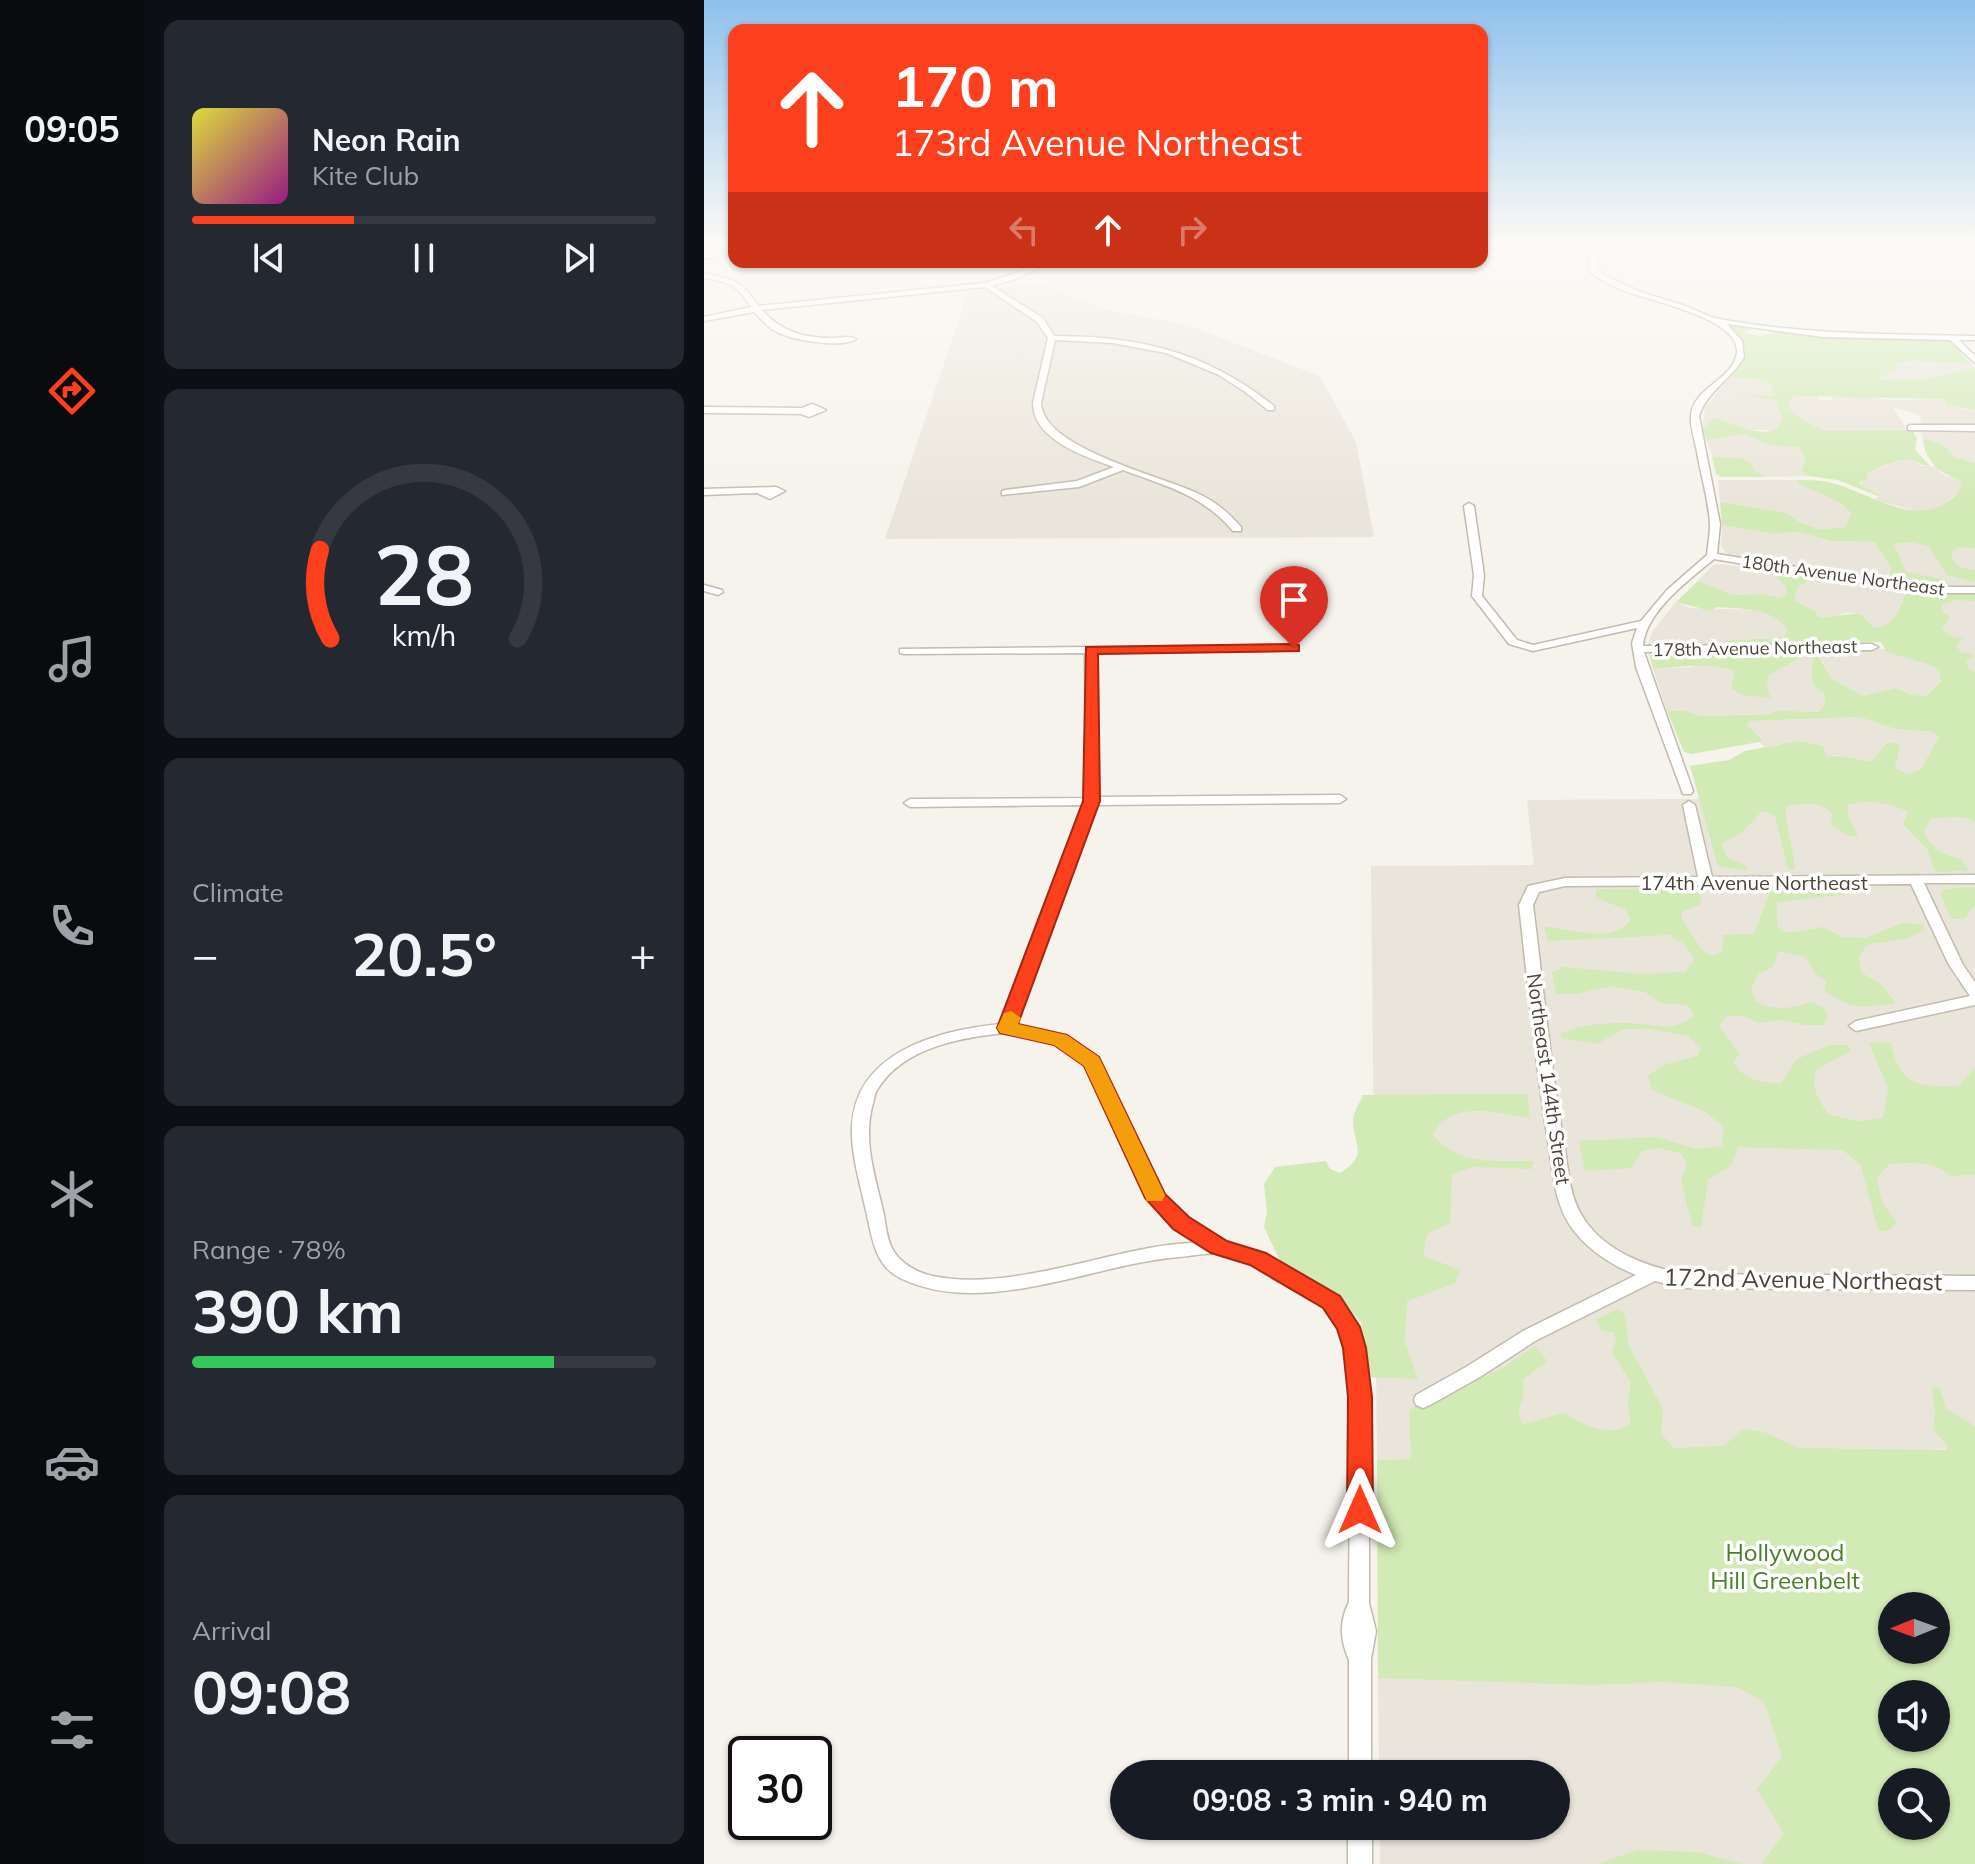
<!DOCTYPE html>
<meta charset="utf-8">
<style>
:root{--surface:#171b24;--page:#242831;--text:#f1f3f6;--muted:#9ea1a6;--line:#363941;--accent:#fc3f1d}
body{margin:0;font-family:Mulish,sans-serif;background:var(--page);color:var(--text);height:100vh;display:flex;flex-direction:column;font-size:30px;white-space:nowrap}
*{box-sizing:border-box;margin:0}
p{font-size:26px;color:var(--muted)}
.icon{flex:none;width:44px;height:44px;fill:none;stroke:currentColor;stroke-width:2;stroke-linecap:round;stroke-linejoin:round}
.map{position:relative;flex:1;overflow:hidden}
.panel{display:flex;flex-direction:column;gap:20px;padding:20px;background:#0d0f14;width:560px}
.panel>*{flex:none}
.top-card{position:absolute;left:24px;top:24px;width:760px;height:244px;border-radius:16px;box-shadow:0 2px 6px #0004;background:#fc3f1d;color:#fff;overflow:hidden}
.needle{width:52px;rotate:269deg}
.fabs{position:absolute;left:1174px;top:1592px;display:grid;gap:16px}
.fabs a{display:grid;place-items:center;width:72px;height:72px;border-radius:50%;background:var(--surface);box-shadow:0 2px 6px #0004;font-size:40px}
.speed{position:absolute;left:24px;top:1736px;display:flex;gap:16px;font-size:40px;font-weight:700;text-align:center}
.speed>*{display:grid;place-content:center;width:104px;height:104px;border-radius:50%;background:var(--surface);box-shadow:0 2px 6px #0004;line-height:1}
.speed .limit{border:4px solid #111;border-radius:12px;background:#fff;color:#111}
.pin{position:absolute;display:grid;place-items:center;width:68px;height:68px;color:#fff;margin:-82px -34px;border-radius:50% 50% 50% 0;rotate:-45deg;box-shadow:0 0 8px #0007}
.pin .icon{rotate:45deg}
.me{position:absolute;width:88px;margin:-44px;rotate:0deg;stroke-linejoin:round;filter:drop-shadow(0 0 6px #0008)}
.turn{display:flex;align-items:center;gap:28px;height:168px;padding:0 32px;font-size:36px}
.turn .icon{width:104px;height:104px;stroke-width:2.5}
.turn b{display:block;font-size:56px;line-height:68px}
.lanes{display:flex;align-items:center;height:76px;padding:0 32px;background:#0003;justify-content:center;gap:40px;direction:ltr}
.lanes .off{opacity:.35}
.big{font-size:60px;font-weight:700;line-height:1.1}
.panel .tile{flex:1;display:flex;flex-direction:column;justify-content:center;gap:12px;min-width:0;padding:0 28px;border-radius:16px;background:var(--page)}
.panel .dial{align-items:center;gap:0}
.dial svg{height:208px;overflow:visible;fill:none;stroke:var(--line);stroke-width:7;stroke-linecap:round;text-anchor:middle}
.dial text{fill:var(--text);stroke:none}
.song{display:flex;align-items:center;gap:24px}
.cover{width:96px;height:96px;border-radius:12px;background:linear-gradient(135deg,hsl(60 70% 55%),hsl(310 70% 35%))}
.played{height:8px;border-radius:4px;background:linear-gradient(90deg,var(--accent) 35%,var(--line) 35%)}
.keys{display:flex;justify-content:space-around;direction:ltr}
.heat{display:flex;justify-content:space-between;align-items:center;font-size:44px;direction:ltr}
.charge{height:12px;border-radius:6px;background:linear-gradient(90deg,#34c759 78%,var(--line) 0)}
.trip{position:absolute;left:406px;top:1760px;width:460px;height:80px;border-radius:40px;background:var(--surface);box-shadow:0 2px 6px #0004;font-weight:700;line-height:80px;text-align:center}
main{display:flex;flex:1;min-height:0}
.tab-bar{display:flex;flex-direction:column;width:144px;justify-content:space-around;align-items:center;background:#090b0e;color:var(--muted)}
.tab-bar .icon{width:56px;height:56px}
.tab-bar .on{color:var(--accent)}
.tab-bar b{font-size:36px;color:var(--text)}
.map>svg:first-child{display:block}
</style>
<main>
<nav class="tab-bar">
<b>09:05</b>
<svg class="icon on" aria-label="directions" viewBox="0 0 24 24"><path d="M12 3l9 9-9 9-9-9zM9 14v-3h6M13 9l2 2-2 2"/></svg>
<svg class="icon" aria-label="music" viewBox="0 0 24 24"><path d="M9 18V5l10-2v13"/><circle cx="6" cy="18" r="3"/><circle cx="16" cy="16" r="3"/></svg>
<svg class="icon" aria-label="phone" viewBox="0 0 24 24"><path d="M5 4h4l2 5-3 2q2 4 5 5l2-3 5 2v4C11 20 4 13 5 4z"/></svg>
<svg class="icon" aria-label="climate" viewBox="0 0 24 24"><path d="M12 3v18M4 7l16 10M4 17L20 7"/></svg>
<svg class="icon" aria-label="car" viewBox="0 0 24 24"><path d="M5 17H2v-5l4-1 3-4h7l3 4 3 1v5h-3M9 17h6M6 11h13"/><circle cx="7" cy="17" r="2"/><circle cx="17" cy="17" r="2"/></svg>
<svg class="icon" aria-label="filters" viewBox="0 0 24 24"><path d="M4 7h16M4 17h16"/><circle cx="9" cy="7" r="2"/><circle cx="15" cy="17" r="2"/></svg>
</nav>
<section class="panel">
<div class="tile">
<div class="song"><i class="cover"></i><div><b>Neon Rain</b><p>Kite Club</p></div></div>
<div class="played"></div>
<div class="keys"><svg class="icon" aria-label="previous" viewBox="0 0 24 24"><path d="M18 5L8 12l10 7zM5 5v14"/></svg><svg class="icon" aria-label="pause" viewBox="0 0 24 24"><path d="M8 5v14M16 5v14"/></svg><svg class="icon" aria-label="next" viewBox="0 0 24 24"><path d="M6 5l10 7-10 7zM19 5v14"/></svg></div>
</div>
<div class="tile dial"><svg viewBox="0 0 100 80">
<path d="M14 69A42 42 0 1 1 86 69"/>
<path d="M14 69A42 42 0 0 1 10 35" stroke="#fc3f1d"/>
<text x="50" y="56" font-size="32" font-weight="700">28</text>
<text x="50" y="72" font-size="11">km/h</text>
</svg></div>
<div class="tile"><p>Climate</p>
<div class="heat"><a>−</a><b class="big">20.5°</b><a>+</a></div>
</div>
<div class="tile"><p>Range · 78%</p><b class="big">390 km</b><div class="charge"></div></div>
<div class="tile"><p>Arrival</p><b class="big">09:08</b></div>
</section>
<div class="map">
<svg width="1271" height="1864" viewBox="0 0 1271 1864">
<rect width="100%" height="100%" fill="#f6f3ec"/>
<g fill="#eae5da" fill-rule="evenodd">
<polygon points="334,283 403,310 481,324 616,376 652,442 670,537 181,539 264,292"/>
<polygon points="1204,361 1267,364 1271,368 1215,380 1168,381 1194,369 1192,364"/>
<polygon points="1027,377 1060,380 1068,385 1072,396 1064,396 1075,401 1073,407 1078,417 1077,425 1069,430 1038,430 1020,420 998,430 1001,407"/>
<polygon points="1091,396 1113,396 1116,400 1128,400 1126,396 1161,396 1183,400 1242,399 1259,409 1271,410 1271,425 1216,426 1217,415 1188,407 1204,430 1120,431 1092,415 1084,403"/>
<polygon points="1216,430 1271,430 1271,463 1250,457 1240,445 1219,438"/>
<polygon points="1041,434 1064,445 1094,447 1101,454 1102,462 1097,471 1104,476 1062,477 1048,470 1038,458 1008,457 1003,440"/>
<polygon points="1207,459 1217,466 1234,466 1237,474 1256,480 1258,489 1236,508 1215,512 1171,500 1175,495 1156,486 1163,474 1192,461"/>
<polygon points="1014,480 1092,480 1095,484 1125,495 1147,513 1142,527 1115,529 1095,522 1083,513 1016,502"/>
<polygon points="1018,525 1069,534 1094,532 1128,541 1170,542 1187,567 1184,581 1024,555 1017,546"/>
<polygon points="1271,531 1271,707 1176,532"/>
<polygon points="1019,564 1076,573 1073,579 1081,585 1083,594 1075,598 1059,594 1029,595 994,581 1009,565"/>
<polygon points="1108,578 1202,593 1189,620 1181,627 1170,629 1157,614 1141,613 1128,618 1115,618 1111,611 1090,600 1093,588"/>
<polygon points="972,602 985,608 1056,610 1074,617 1083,629 1081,638 1022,640 1023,644 944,645 948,632"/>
<polygon points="1182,649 1226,665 1235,671 1237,680 1222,696 1209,695 1191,688 1159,696 1127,678 1114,653 1110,654 1107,673 1110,685 1121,693 1121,704 1114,712 997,716 980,711 963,711 949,669 986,667 999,663 1016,666 1031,671 1067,697 1062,689 1064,676 1094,659 1093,651"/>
<polygon points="1155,717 1191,729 1228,732 1235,737 1229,752 1217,769 1204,774 1191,768 1195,745 1183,742 1168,761 1151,761 1132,755 1123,757 1094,741 1061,747 1055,742 1058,738 1043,725 1046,721"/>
<polygon points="1271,797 1271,1449 673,1460 667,866 830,865 823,800"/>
<path d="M674,1678L1271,1679V1864H676V1826H852V1774H675ZM1188,1694H1232V1738H1188ZM1188,1782H1232V1826H1188Z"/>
</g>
<g fill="#d2eab5" fill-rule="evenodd">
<path d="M1028,324L1047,327L1041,333L1057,336L1071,332L1130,337L1244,339L1267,364L1204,361L1192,364L1194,369L1171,380H1215L1271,368V410L1243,405L1241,399L1091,396L1084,404L1092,415L1120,431L1208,430L1213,438L1211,450L1226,466C1217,466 1215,462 1207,460C1196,457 1174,468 1163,474L1164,479L1156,482V485L1176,495L1174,496L1134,480L1104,476L1097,471C1103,461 1102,456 1094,447L1064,445L1041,434L1003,440L998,430L1010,418C1027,421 1071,448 1078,417L1073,407L1074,401L1038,394L1071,396L1067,385L1060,380L1027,377L1042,356L1040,345L1025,325Z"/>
<path d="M1219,438L1240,445L1250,457L1271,463V548L1255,547L1247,553C1249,566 1259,569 1271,570V582L1243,575L1224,546L1206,542L1190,544L1202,572L1243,580V586L1184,581L1187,567L1170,542L1128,541L1094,532L1069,534L1018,525L1016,502L1083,513L1095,522L1115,529L1142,527L1147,513C1132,497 1114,493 1095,484L1092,480C1103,480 1114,480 1124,482C1169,492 1219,537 1257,489L1256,480C1237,474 1220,461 1219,438Z"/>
<polygon points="1008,457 1038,458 1048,464 1049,470 1062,477 1017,477 1012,474"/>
<path d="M1076,573L1108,578L1093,588L1090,600L1111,611L1115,618C1130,618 1142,613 1157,614L1170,628C1191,626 1194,610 1202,593L1271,594V601L1251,600L1238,605L1239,612L1246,617L1238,629L1248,637L1260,638L1252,645L1257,653H1267L1269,657L1262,660L1264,668L1271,673V823C1260,813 1240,818 1226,819L1220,831C1226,849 1240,855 1257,859L1265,871L1231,872L1223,849L1199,824L1204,811C1183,803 1165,798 1143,805L1144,815L1154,837L1142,835L1127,824L1128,814C1116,799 1099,804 1082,806C1080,824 1090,849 1091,870L1084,869L1071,816L1058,811L1038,832L1018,844L1023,857L1043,866V871L1014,866L986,766L1025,760L1041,751L1094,741L1119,746L1123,757C1137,753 1153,761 1168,761L1183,742L1196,745L1191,768L1204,774L1217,769L1235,737L1228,732L1191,729L1155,717L1046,721L1043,725L1058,739L1055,742L988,754L980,752L963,711H980L998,716L1067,714L1070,711L1114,712L1121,704V694L1110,686L1107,673L1110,653H1113L1127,678L1159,696L1191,688L1209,695L1222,696L1237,681L1235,671L1226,665L1183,652L1177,642L1023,644L1021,640L1080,638L1083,629C1065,606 1040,610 1013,607L1007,611L972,602L994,581L1029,595L1059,594L1075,598L1083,594L1081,585L1073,579Z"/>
<path d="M1093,651L1094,659L1064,676L1063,689L1067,698L1038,695L1027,688L1031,671C1003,661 978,667 949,669L945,653Z"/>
<polygon points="1271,887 1271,905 1260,919 1247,919 1237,895 1238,889"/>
<path d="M996,888L997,904L978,912L977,918L998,950L1008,956L1018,952L1019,935L1050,934L1067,889L1135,888L1146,894L1073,902V926L1084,933L1118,927L1140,937L1161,938L1198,923L1220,925V930L1204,938L1162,945L1155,958L1158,973L1177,984L1192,1003C1159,1008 1147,1010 1120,990L1123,982L1111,973L1102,957L1074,951L1069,967L1054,974L1047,988L1052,1002C1073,1012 1087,1008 1108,1002L1120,1008L1124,1017L1120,1025H1101L1075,1020L1056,1023L1038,1016H1023L1015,1026L1035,1053L1030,1063C1041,1081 1058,1083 1077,1083L1093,1059L1125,1045H1144L1147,1051L1113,1069C1106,1088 1114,1099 1125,1115L1154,1121L1179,1118L1184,1088L1165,1043L1187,1042C1195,1086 1214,1087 1254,1086L1271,1068V1175L1246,1176C1230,1160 1207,1163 1185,1164L1173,1179L1178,1202L1193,1223L1183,1231L1174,1230L1157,1166L1139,1150L1033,1147C1032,1166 1020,1171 1004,1179L997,1227L988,1226L977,1181L983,1162L976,1153L955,1148L938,1151L927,1168L881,1171L875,1141L952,1137L993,1149L1018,1146L1019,1126L1000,1111L948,1090L944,1076L959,1065L993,1056L997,1048L984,1036L946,1029H920L893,1044L857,1038L856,1034C878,1024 900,1023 924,1023C949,1024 970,1034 990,1015L983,1005L956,1003L941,992L906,986L873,994H852L848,973L859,967L936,974L981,972L991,959L980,944L965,935L844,941L840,927C866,928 909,946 927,919L921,909L892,898V889Z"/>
<path d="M823,1094L826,1118C793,1113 746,1099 729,1135C756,1167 790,1160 829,1161L828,1169L769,1167L748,1174L746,1223L723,1234L719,1256L756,1270L752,1283L703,1301L701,1342L714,1379L667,1377L657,1322L628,1291L578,1265L560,1227L563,1212L560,1184L571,1167L622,1161L626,1169L636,1173C666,1154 649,1146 649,1120C649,1113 656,1102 659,1095Z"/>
<path d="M914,1309L921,1315L925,1346L959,1409L957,1434L970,1448L1020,1446L1039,1429L1063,1433L1095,1448L1242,1450L1244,1447L1229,1429L1231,1413L1228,1387L1236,1388L1242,1409L1271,1426V1864H1057L1080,1834L1053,1789L1078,1757L1060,1702L1033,1687L959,1682L888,1685L674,1678L673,1460L707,1459L705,1410L797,1369L831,1346L843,1361L819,1380V1398L814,1413L819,1424L860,1413C882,1426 904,1438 927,1424L924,1405L927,1383L908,1352L912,1341L910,1332L898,1331L891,1320ZM1188,1606H1232V1650H1188ZM1188,1694H1232V1738H1188ZM1188,1782H1232V1826H1188Z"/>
<polygon points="933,1850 994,1852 1038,1864 894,1864"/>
</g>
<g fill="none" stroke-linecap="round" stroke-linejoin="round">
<defs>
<g id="minor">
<path d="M778,244L869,247L889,251L894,259L892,269C918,287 946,295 976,304C989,308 1003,317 1016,319C1100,335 1186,334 1271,336V340H1255L1271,356V363L1246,340L1119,337L1023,324L1038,341L1040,357C1028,379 1003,391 995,416L1016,524L1013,554L1216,587H1271V593H1216L1010,559C986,579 941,612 939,646L1168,644L1174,647L1168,650L940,652L989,791L987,794H979L932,667L928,643L933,628L829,651L805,644L768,596L770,575L760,506L765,503L770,506L780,575L778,596L813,640L829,645L937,621L963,590L1003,555C1004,545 1006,534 1006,525C1005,501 997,476 993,452C991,441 986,427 987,416C988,388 1029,380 1033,353C1037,317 940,300 915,289C904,284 893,278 884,270L886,259L883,255L869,251L778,248Z"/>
<polygon points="30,249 30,253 0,259 0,255"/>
<path d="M336,262H346L312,279L288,286L339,318L350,336C436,336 502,352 570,406V410H564L540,391L515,375L462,353L408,343L351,340L337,403C338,448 457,476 493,493C511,501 524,512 537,527V531H529C499,495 462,486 419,470L375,487L298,495V491L301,490L373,481L410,467C382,457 329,440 329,403L344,338L333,322L281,287L58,310C76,331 100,338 127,338C136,338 144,335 152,339C138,349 85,340 69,330C62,325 56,318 50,312L0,321V317L47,307C33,285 26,282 0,278V274C30,278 38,281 54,306L281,283L306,275Z"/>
<polygon points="108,404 122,410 105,417 97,414 0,413 0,407 98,408"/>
<polygon points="1207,425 1271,425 1271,431 1204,430 1204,426"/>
<polygon points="72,487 81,491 66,499 53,493 0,495 0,489"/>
<polygon points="0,585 18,590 19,592 14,595 0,591"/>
<path d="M590,645L594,646V650L393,653L394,797L636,795L642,799L636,803L393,805L312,1025L361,1037L393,1058L459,1195L483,1219L521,1242L560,1254L633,1297L650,1322L659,1348L665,1397V1603L672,1631L667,1659V1774H645V1660C636,1640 635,1622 645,1602C645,1555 646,1509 646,1463C646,1424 648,1386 641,1348C638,1334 631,1315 619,1306C612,1300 601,1295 593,1290C569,1276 545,1259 517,1254C504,1252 488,1256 475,1257C388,1264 280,1319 196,1278C170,1265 168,1236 162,1211C156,1183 147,1155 148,1127C151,1051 236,1030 297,1024L380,805L206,807L200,803L206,799L382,798L381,653L200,654L196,653V649ZM303,1033L351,1044L382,1065L446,1202L471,1227L495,1242C476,1244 458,1245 440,1249C377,1261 293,1290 229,1276C214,1273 197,1264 189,1250C183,1241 182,1226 180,1215C172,1179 159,1144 168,1107C170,1102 170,1094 173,1090C199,1047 258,1037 303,1033Z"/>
<path d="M985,801L991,805L1008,877L1271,875V883H1220L1259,965L1271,982V1005L1152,1031L1145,1026L1152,1021L1266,996L1245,965L1207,884L861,886L835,892L829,905C839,984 846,1064 860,1143C864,1166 865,1194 877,1214C898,1251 941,1266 980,1274L1271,1276V1290L980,1288L951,1281L831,1341L776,1377L726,1405L719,1408L712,1405L710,1400L712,1395L762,1367L819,1331L932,1275C905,1264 881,1248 865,1224C850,1199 848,1169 844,1141C831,1063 824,984 815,905L824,886L861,878L994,877L979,805Z"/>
<rect x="644" y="1826" width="24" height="38"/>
</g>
</defs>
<use href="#minor" stroke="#c2bbae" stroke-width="3"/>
<use href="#minor" fill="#fff" fill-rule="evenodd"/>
</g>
<linearGradient id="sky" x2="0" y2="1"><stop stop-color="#8fc1ec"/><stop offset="0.48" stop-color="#fbfaf6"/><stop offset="1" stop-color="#fbfaf6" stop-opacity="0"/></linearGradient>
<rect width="1271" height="505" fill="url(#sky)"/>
<polygon fill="#fc3f1d" stroke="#a42913" stroke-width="2" points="590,644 595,645 595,651 394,654 396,801 314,1024 363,1035 395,1057 461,1194 485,1217 523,1241 562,1253 636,1296 656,1327 662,1348 668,1397 669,1510 665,1518 656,1521 646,1518 643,1510 644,1397 639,1348 633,1329 619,1308 546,1265 507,1253 469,1229 441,1198 380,1066 350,1045 296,1033 293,1028 379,801 382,647"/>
<polygon fill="#f59e0b" points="307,1011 317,1018 314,1024 363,1035 395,1057 461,1195 458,1201 443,1201 380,1066 350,1045 296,1033 293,1028 300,1013"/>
<g text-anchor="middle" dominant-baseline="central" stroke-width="7" stroke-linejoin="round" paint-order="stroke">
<g font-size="18" fill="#4b4439" stroke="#fff">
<text transform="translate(1139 575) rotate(8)">180th Avenue Northeast</text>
<text transform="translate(1051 648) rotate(-1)">178th Avenue Northeast</text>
</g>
<g font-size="20" fill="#4b4439" stroke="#fff">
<text x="1050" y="882">174th Avenue Northeast</text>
<text transform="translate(845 1079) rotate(82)">Northeast 144th Street</text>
</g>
<g font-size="24" fill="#4b4439" stroke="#fff">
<text transform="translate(1099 1279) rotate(1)">172nd Avenue Northeast</text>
</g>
<g font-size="24" fill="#4a7f2a" stroke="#fff">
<text x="1081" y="1552">Hollywood<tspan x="1081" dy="28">Hill Greenbelt</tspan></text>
</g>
</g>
</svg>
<div class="fabs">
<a><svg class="needle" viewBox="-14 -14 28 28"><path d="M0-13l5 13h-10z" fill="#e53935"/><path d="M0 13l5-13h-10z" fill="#9ea1a6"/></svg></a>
<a><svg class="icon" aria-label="sound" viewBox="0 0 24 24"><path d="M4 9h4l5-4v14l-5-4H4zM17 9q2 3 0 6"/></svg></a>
<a><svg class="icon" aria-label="search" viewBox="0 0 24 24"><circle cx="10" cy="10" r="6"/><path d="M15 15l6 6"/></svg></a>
</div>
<div class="speed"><div class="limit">30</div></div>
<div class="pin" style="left:590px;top:648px;background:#d93025"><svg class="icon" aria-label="arrive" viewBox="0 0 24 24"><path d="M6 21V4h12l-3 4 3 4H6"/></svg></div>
<svg class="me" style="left:656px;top:1510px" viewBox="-20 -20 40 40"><path d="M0-17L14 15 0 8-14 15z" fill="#fc3f1d" stroke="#fff" stroke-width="4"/></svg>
<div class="trip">09:08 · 3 min · 940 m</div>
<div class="top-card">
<div class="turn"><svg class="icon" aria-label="ahead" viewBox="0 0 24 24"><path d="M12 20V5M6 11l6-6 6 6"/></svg><div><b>170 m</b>173rd Avenue Northeast</div></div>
<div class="lanes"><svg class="icon off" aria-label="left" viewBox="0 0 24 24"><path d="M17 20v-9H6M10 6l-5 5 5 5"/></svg><svg class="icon" aria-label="ahead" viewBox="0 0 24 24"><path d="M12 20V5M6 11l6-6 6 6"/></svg><svg class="icon off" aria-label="right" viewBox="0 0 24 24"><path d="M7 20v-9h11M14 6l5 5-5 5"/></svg></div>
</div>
</div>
</main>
